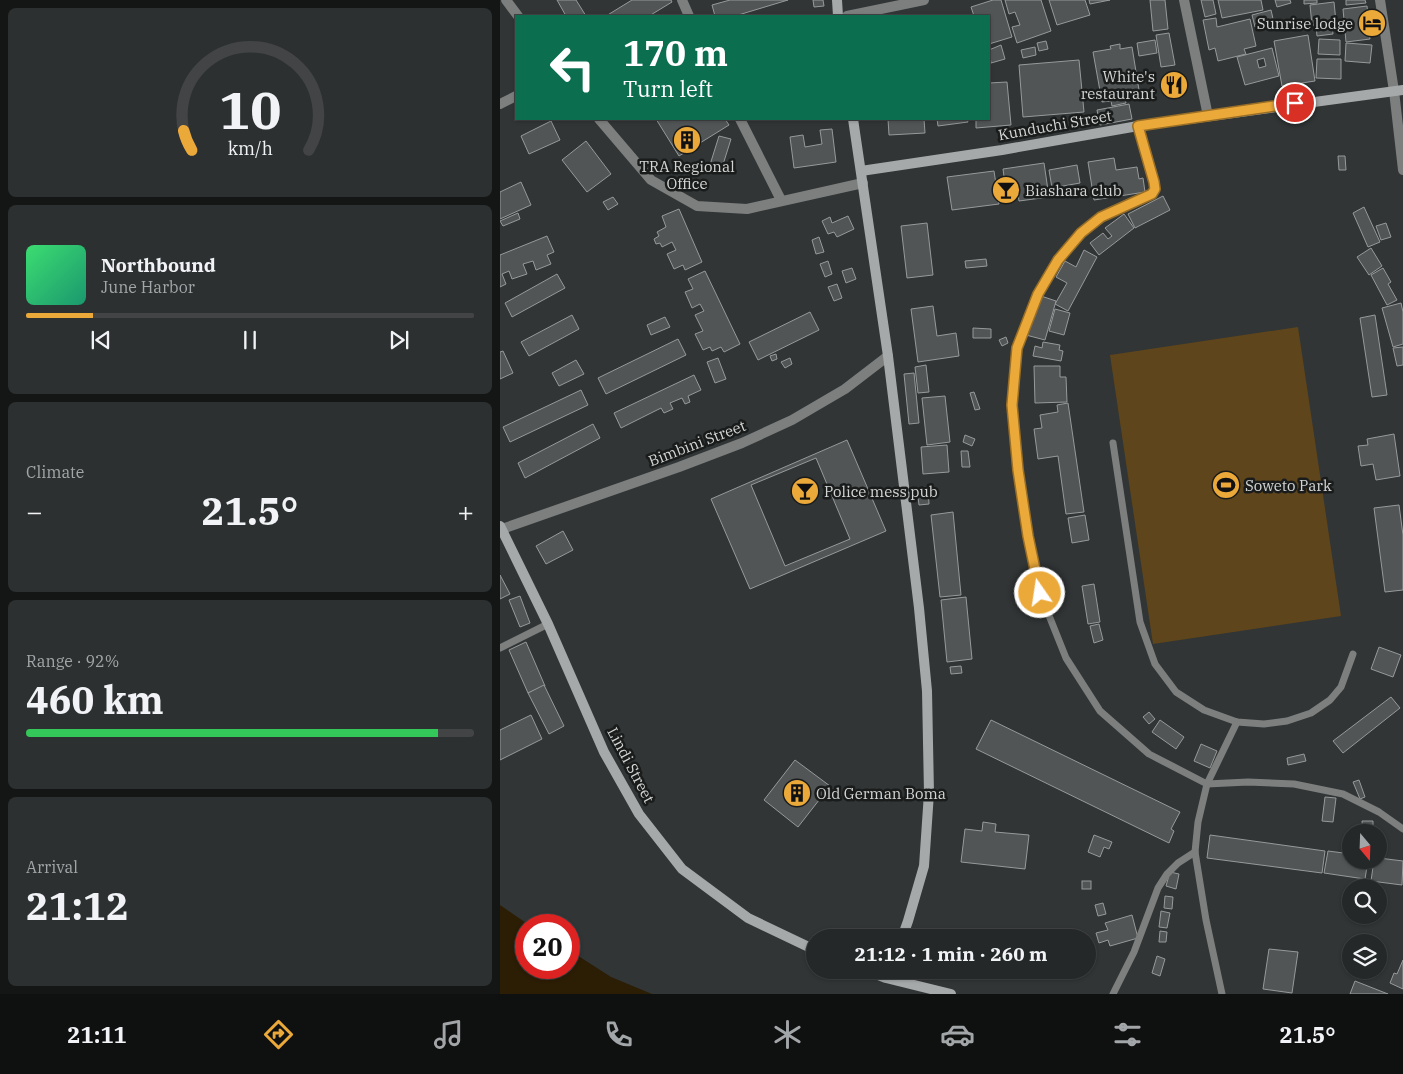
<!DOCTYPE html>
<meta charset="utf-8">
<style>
:root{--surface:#252828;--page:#2d3030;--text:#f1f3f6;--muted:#a3a6a8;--line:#424445;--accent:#eba93a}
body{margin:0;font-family:"IBM Plex Serif",serif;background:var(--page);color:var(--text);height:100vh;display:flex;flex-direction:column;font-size:19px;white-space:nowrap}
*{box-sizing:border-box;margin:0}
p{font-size:16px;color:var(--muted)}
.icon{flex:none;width:28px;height:28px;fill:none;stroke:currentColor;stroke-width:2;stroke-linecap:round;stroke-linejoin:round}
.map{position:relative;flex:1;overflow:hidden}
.details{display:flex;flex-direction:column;gap:8px;padding:8px;background:#141616;width:500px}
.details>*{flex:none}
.top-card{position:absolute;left:15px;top:15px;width:475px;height:105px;border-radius:0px;box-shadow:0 1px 4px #0004,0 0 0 1px var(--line);background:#0b6e4f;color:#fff;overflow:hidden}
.needle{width:32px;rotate:161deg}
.controls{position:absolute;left:842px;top:824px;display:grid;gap:10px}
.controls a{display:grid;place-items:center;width:45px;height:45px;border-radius:50%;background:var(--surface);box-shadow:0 1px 4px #0004,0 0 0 1px var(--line);font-size:25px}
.speed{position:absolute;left:15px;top:914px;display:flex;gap:10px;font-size:25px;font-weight:700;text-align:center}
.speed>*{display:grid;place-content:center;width:65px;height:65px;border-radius:50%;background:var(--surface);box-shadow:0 1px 4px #0004,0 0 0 1px var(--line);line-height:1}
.speed .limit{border:8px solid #d22;background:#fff;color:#111}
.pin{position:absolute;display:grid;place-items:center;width:42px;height:42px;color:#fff;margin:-21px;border:2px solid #fff;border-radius:50%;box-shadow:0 1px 5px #0007}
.me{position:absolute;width:55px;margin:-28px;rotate:347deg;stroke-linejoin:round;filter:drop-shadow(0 0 4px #0008)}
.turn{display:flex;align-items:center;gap:18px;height:105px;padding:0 25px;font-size:22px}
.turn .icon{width:65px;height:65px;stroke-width:2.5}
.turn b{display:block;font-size:35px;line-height:42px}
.big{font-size:38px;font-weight:700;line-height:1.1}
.details .widget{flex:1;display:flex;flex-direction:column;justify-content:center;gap:8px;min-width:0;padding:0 18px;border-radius:8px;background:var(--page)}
.details .dial{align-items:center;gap:0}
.dial svg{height:130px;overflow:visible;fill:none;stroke:var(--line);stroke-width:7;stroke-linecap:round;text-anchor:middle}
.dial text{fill:var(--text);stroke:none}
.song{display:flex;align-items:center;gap:15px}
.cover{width:60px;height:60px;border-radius:8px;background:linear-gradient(135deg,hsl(140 70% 55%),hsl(160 70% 35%))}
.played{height:5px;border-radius:2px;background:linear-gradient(90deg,var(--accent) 15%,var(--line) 15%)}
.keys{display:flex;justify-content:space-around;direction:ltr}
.heat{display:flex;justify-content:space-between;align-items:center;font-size:28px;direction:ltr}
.charge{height:8px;border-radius:4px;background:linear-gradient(90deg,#34c759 92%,var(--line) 0)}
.trip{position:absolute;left:306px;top:929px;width:290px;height:50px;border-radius:25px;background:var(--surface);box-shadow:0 1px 4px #0004,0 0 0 1px var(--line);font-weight:700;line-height:50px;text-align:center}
.dock{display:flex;height:80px;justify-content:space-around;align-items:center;background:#0f1010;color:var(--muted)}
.dock .icon{width:35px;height:35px}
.dock .current{color:var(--accent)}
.dock b{font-size:22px;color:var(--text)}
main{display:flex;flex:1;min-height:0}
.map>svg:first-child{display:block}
</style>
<main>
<section class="details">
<div class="widget dial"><svg viewBox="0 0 100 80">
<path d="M14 69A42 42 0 1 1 86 69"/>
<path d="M14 69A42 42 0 0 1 9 57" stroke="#eba93a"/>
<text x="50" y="56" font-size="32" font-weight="700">10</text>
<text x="50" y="72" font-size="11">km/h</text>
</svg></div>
<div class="widget">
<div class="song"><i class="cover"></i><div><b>Northbound</b><p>June Harbor</p></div></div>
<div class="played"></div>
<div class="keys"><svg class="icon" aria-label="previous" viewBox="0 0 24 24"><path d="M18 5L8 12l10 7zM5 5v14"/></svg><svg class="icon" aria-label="pause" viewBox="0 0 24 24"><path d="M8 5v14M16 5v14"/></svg><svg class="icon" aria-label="next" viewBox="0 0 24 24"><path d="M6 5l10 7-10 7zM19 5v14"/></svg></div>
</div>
<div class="widget"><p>Climate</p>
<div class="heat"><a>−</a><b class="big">21.5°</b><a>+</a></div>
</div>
<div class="widget"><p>Range · 92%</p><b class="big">460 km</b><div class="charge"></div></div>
<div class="widget"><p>Arrival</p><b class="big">21:12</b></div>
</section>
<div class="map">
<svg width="903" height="994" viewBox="0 0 903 994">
<rect width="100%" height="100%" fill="#313535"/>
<polygon fill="#5f451b" points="798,327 841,616 653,644 610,355"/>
<polygon fill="#2c1d05" points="0,905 29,925 26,925 26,968 69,968 69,950 111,977 152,994 0,994"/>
<g fill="#515555" stroke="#969a9b" fill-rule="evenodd">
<polygon points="57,0 76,0 86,16 66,16"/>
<polygon points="132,0 171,0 172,2 149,16 106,16"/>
<polygon points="230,0 288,0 235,16 215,16 212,5"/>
<polygon points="313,0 323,0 324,6 314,7"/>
<polygon points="493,0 501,0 512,37 489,44 489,16 474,16 471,7"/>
<polygon points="505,0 541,0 551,31 517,43 512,27 520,25 515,12 509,14"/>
<polygon points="549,0 585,0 590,15 557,25"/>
<polygon points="589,0 610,0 590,4"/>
<polygon points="650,0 665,0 668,29 653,31"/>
<polygon points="701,0 713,0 716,14 705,17"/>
<polygon points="718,0 761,0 763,10 722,18"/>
<polygon points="775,0 790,0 791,3 777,7"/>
<polygon points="804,0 817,0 817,3 804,4"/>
<polygon points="846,0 865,0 866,3 846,5"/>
<polygon points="834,2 836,22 832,23 833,34 817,36 816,25 812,25 810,5"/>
<polygon points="867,6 870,39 846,42 843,9"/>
<polygon points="771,10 774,23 755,27 752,15"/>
<polygon points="716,18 717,27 750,19 756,46 744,49 746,54 718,61 715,48 709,50 703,20"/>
<polygon points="669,33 675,65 661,67 656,35"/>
<polygon points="808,35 815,81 782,86 774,41"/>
<polygon points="819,39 840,40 840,55 818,54"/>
<polygon points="655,40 657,53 639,56 637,43"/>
<polygon points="546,41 548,49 539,51 537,43"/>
<polygon points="846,43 872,45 870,63 845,61"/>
<polygon points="620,44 620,49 632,47 640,96 625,98 626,103 612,106 611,101 602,102 593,52 611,49 610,46"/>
<polygon points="501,45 505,59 491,63 489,50"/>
<polygon points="535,47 536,55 523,58 521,50"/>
<path d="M772,48L779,76L745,85L737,57ZM764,58L766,66L759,68L757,60Z"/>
<polygon points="817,59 841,59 841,79 816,78"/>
<polygon points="579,60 584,112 523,117 519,65"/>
<polygon points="507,82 511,125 476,128 476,119 489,119 489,83"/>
<polygon points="629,104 632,119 600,125 597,110"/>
<polygon points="156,119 225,119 229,125 179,156"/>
<polygon points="388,119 424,119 425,133 389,135"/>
<polygon points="437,119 467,119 468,122 438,126"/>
<polygon points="51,121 60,140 29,154 21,136"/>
<polygon points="332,129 336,162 294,168 290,137 303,135 305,147 322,144 320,130"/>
<polygon points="219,136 231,139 221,171 209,168"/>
<polygon points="86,141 111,174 87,192 62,160"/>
<polygon points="838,156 845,156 846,170 839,170"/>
<polygon points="614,158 616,170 637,167 639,179 643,178 645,192 594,200 588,162"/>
<polygon points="544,163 549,197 519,201 516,182 505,184 503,169"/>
<polygon points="577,165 580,183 552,188 549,170"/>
<polygon points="494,171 499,204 452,210 447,177"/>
<polygon points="21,182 31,205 0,219 0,192"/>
<polygon points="663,196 670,210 635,228 628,214"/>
<polygon points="113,197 118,204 108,210 103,202"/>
<polygon points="864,207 880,242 868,247 853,213"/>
<polygon points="179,209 202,262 185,270 183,265 174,269 167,254 176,250 172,242 162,247 160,243 156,244 154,239 159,236 157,232 166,227 162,216"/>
<polygon points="18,213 20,219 3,226 0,221"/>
<polygon points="624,214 634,228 599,255 590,243 603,233 608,239 612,236 605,228"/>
<polygon points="348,216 354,229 337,237 334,232 328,234 322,221 330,217 332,223"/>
<polygon points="427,223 433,275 407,278 401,226"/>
<polygon points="886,223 891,237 881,240 876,226"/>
<polygon points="47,236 54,252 47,255 51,264 36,270 33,261 23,264 27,274 12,279 9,271 2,274 6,284 0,287 0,255"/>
<polygon points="319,237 324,252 316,254 312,240"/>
<polygon points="871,248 882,266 869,275 857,257"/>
<polygon points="584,250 597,257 568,311 555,304 567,283 556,277 565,261 576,267"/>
<polygon points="486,259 487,266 466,268 465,261"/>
<polygon points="328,261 332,274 325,277 320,264"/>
<polygon points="352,268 356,279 346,283 342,271"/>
<polygon points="883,268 891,282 888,284 897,300 887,305 871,275"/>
<polygon points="205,271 240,344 224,352 221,347 212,351 210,347 203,350 195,334 203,331 195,315 204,311 200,304 192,308 185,292 193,289 188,279"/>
<polygon points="57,274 65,288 12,317 5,303"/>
<polygon points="337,284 342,298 334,301 328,287"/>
<polygon points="538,295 556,301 545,340 526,335"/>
<polygon points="901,303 903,312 903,344 893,347 882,308"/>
<polygon points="433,306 437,336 456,333 459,356 418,362 411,309"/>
<polygon points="555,309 570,313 564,335 549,331"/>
<polygon points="310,312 319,330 258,360 249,342"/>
<polygon points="72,315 79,329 29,356 21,342"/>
<polygon points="875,315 887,395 872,397 860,318"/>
<polygon points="165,317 170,327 151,335 147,325"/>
<polygon points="473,328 491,329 491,338 473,338"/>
<polygon points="506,337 508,343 502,346 499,340"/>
<polygon points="178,339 186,355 106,394 98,378"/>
<polygon points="543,342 560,345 559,350 563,351 561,361 533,356 535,346 542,348"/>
<polygon points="903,347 903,365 897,366 893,348"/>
<polygon points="3,351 13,373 0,379 0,352"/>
<polygon points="276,354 277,359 272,361 270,356"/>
<polygon points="218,358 226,379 215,383 207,362"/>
<polygon points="290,358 292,364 285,368 281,362"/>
<polygon points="76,360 84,374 59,386 52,373"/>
<polygon points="426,365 429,392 418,393 415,367"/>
<polygon points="534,366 560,366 560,377 566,377 567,402 535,403"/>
<polygon points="414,373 419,423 409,424 404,374"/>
<polygon points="194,375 201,390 188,396 190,402 185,404 182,398 170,403 173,409 164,413 161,408 121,428 114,413"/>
<polygon points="81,390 88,405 10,442 3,427"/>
<polygon points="474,392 480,409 475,410 470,393"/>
<polygon points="445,396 450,442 427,445 422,398"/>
<polygon points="568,403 584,512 566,514 558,456 538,459 534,429 542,428 540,415 558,412 557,405"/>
<polygon points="93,424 100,438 25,478 18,463"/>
<polygon points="894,434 900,476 876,480 873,464 861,466 858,446 868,445 867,439"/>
<polygon points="465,435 475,439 472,446 463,442"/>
<path d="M347,440L386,531L250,589L211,499ZM316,458L350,539L285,566L251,485Z"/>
<polygon points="447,445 449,472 423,474 421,447"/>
<polygon points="461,451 468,451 470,467 462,467"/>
<polygon points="428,487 429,504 419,505 417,488"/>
<polygon points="899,505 903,535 903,590 885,592 874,508"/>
<polygon points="453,512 461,595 440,597 431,515"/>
<polygon points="585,515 589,540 572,543 568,518"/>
<polygon points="63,531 73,550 46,564 36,546"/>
<polygon points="0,575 10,594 0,599"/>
<polygon points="594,584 600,622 588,624 582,586"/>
<polygon points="20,596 30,623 20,627 9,600"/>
<polygon points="466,597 472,659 447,662 441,600"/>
<polygon points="599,624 603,640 594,643 590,626"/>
<polygon points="26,642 45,686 28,693 9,650"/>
<polygon points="879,647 901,655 893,677 871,669"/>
<polygon points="461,666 462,673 451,674 450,667"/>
<polygon points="44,685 64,726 49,734 28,693"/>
<polygon points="891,697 900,708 843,753 833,741"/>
<polygon points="649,712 655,719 649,724 643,717"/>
<polygon points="31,715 42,739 0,760 0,730"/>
<polygon points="491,720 680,812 671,829 674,831 669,843 476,749"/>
<polygon points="660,720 684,737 676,749 652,732"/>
<polygon points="701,744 717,751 710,768 694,761"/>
<polygon points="804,754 806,761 788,765 787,758"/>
<polygon points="295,760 330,786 298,827 264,800"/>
<polygon points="859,780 865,797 860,799 853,782"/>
<polygon points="825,797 836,798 833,822 822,821"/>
<polygon points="862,821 873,821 873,832 863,832"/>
<polygon points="483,822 496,824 495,832 529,835 525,869 461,862 465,829 482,831"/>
<polygon points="594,835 612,842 609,849 604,847 600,857 588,852"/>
<polygon points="710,835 825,851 822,873 707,858"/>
<polygon points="828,851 851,854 851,860 868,860 865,879 824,873"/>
<polygon points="879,858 903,861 902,885 871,881 874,860 879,860"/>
<polygon points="670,872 679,874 676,889 666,886"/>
<rect x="582" y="881" width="9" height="8"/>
<polygon points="665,896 673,897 672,909 664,908"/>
<polygon points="603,903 606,914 598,916 595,905"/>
<polygon points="661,911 670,913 667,928 659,927"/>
<polygon points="632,915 638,938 610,946 608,940 599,943 596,933 608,930 605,923"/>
<polygon points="660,931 667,932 666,942 659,942"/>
<polygon points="769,949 798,952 792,993 763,989"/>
<polygon points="657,956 665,959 660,976 652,973"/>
<polygon points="903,960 903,989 890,983 894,973 897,974"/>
<polygon points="855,981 888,994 850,994"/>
</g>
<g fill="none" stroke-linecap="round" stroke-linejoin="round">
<g stroke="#7d7f7f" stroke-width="7">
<polyline points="638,126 654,182 655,189 652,194 601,217 581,233 558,260 538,294 517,348 512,405 518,470 528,536 540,593 566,658 600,711 649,754 707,784 748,782 794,784 843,794 879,812 903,829"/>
<polyline points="613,443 640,622 655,664 676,692 704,710 737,722 764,724 787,721 811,713 830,700 841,687 853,654"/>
<polyline points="0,648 48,624"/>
<polyline points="613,994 634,952 658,888 667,874 678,863 695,852"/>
<polyline points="722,994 706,920 695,852 698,822 707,784 737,722"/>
</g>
<g stroke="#7d7f7f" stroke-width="10">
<polyline points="6,0 18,16"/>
<polyline points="182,0 189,16"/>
<polyline points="684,0 708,116"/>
<polyline points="880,0 894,91 903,170"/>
<polyline points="347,16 424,0"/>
<polyline points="0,104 16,96"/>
<polyline points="99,119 151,180 197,206 247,209 363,183"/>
<polyline points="240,119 281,200"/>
<polyline points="2,529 179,467 242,443 292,420 345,389 388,356"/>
</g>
<g stroke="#a6a9a9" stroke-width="10">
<polyline points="337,0 338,16"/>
<polyline points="353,119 388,356 419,608 427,691 429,793 424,866 408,921 402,938"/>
<polyline points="361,171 502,150 638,126 903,90"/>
<polyline points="0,526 48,624 104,752 139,814 182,869 248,918 315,950"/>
<polyline points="366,970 386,978 451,994"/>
</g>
</g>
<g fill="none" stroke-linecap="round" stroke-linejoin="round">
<defs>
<polyline id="route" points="540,593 528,536 518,470 512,405 517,348 538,294 558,260 581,233 601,217 652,194 655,189 654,182 638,126 795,103"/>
</defs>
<use href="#route" stroke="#996e26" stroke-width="12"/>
<use href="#route" stroke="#eba93a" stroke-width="9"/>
</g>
<defs>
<symbol id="hotel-disc" viewBox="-11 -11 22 22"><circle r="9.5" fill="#eba93a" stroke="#1a1c1c"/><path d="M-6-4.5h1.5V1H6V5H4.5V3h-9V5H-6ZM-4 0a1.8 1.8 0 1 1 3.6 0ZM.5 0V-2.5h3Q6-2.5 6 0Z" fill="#111"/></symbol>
<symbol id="restaurant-disc" viewBox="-11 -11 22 22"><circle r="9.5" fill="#eba93a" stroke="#1a1c1c"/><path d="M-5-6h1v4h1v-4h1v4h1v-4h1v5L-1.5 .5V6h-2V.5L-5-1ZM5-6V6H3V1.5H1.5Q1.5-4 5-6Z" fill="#111"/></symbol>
<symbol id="building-disc" viewBox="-11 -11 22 22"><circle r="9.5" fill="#eba93a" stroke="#1a1c1c"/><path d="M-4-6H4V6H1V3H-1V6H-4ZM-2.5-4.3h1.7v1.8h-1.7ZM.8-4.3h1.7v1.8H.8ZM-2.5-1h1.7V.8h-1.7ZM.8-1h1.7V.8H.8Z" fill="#111"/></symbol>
<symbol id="bar-disc" viewBox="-11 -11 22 22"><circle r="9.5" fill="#eba93a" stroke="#1a1c1c"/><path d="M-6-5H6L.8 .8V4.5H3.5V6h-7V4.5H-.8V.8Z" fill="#111"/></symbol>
<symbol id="stadium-disc" viewBox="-11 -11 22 22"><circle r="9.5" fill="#eba93a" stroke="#1a1c1c"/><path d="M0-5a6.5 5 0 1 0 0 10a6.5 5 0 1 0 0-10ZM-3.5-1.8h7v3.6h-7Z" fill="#111"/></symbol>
</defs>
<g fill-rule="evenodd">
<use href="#hotel-disc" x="856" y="7" width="32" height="32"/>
<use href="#restaurant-disc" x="658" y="69" width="32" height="32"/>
<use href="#building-disc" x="171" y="124" width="32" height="32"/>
<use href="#bar-disc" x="490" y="174" width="32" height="32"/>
<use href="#stadium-disc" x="710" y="469" width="32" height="32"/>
<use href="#bar-disc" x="289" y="475" width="32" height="32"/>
<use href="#building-disc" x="281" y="777" width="32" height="32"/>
</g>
<g text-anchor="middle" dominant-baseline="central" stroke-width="5" stroke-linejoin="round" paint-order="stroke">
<g font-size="15" fill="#d4d6d6" stroke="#1a1c1c" text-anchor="start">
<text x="853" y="23" text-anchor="end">Sunrise lodge</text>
<text x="655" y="76" text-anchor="end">White's<tspan x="655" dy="17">restaurant</tspan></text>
<text x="187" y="166" text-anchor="middle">TRA Regional<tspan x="187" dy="17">Office</tspan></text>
<text x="525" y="190">Biashara club</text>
<text x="745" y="485">Soweto Park</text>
<text x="324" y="491">Police mess pub</text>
<text x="316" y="793">Old German Boma</text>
</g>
<g font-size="15" fill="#d4d6d6" stroke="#1a1c1c">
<text transform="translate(555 125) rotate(-10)">Kunduchi Street</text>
<text transform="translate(197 443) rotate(-21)">Bimbini Street</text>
<text transform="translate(131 765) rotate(62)">Lindi Street</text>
</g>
</g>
</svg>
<div class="controls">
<a><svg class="needle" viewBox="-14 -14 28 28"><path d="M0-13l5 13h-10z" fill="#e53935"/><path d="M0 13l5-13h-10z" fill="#a3a6a8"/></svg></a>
<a><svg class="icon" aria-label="search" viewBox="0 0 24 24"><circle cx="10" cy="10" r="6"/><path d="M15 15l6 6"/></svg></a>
<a><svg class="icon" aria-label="layers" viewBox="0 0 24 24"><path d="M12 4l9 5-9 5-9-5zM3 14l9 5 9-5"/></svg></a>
</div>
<div class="speed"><div class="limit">20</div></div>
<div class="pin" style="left:795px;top:103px;background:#d93025"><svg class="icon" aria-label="arrive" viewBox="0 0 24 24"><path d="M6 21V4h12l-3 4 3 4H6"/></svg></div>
<svg class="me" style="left:540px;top:593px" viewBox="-20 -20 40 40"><circle r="17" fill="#eba93a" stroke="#fff" stroke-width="3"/><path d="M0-11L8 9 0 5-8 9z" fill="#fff"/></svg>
<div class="trip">21:12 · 1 min · 260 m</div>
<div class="top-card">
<div class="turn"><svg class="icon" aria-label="left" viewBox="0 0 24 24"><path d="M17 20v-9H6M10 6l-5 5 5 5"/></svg><div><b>170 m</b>Turn left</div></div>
</div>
</div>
</main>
<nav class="dock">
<b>21:11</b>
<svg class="icon current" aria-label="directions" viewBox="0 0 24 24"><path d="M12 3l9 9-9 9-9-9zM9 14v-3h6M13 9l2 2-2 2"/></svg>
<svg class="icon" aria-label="music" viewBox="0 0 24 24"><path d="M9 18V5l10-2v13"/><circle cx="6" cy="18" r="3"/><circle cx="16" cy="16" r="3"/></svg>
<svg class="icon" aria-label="phone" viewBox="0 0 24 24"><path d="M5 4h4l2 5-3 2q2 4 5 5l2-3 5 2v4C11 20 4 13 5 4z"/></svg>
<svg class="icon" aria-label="climate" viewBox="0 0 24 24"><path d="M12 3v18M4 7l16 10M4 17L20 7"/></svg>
<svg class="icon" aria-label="car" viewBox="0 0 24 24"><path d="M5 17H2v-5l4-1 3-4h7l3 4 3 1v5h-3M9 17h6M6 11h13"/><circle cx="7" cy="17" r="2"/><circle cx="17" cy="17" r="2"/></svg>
<svg class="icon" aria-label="filters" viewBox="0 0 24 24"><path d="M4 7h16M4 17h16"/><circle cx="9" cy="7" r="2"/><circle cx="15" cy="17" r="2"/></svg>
<b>21.5°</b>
</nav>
